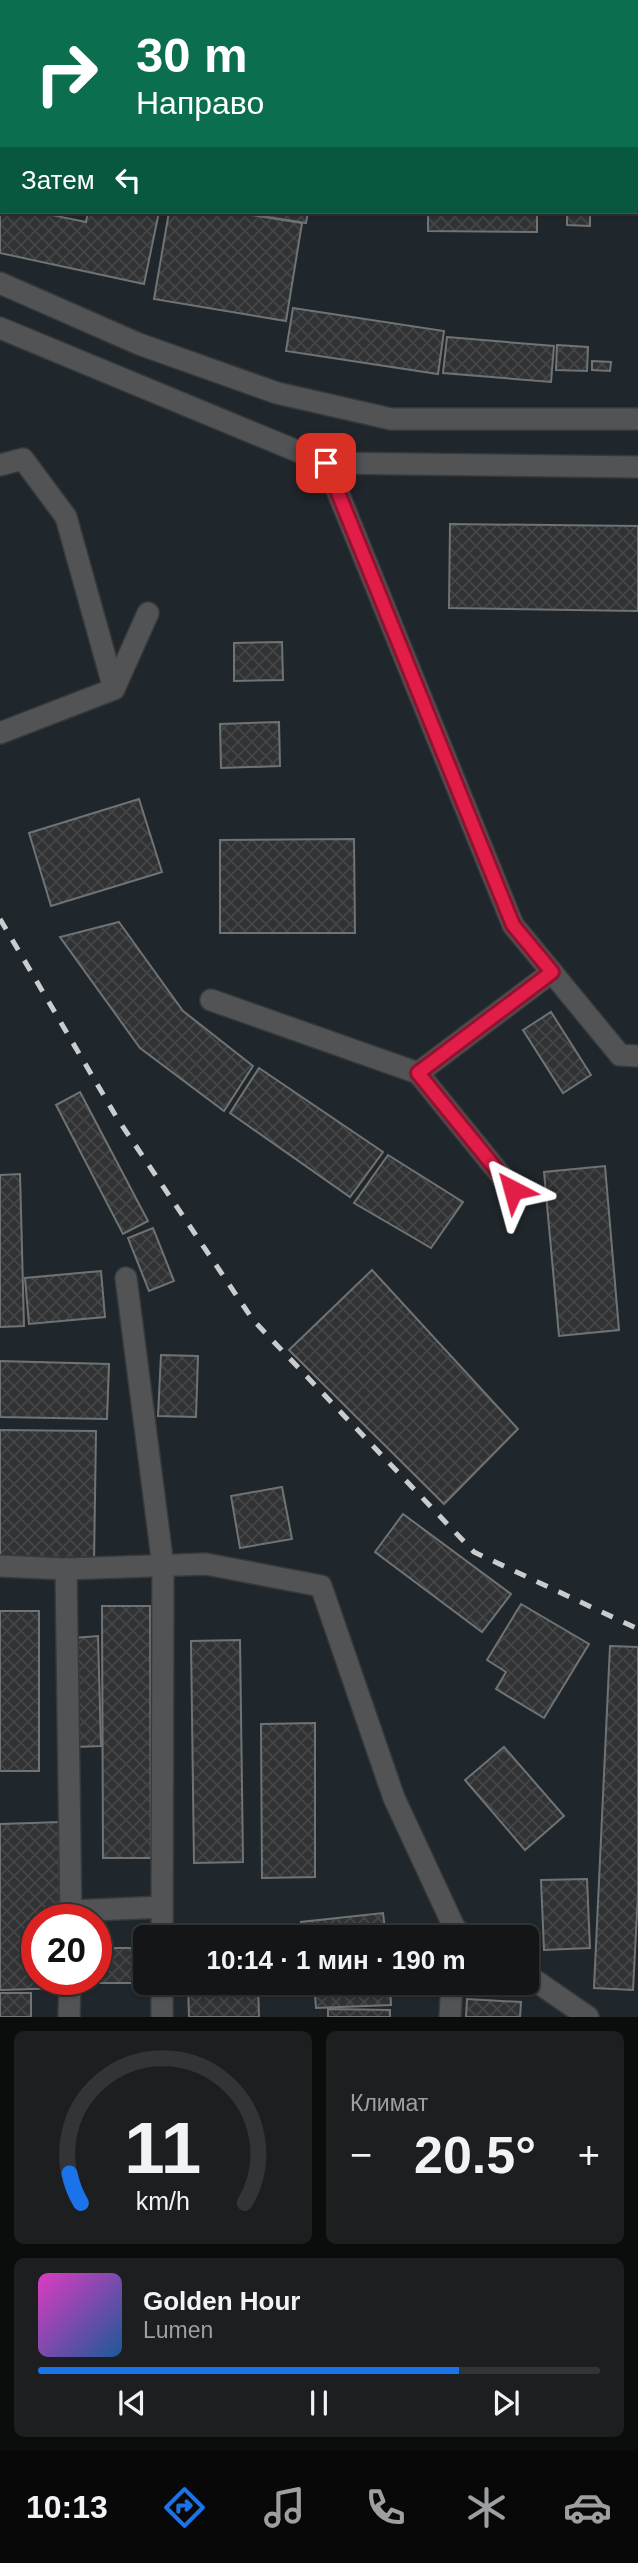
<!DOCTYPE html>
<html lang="ru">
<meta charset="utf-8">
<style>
:root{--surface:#141516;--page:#1d1e1f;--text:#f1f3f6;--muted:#9d9fa1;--line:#333435;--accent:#1a73e8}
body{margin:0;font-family:Helvetica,sans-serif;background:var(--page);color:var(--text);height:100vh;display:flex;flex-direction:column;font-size:26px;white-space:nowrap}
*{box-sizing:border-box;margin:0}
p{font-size:23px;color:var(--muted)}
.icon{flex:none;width:38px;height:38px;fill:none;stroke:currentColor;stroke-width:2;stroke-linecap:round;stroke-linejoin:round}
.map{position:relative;height:2017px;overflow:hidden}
.side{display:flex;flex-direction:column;gap:14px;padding:14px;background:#0b0c0c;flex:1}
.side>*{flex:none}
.guide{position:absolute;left:0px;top:0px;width:639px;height:214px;box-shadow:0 2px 5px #0004,0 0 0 2px var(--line);background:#0b6e4f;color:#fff;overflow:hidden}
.speed{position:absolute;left:21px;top:1904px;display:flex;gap:14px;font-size:35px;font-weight:700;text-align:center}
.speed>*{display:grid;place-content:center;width:91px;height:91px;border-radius:50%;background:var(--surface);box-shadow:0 2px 5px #0004,0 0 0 2px var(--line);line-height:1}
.speed .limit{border:10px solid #d22;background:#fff;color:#111}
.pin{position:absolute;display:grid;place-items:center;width:60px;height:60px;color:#fff;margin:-30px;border-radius:14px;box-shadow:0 4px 10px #0006}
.me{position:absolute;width:77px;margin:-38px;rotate:321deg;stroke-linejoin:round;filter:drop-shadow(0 0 5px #0008)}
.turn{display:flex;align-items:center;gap:24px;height:147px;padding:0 21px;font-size:32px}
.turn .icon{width:91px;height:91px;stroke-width:2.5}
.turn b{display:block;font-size:49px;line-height:60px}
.then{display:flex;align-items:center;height:66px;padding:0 21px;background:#0003;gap:14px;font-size:26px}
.big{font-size:52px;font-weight:700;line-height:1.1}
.side .card{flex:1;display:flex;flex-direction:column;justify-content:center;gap:10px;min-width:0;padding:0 24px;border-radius:10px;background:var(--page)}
.side .dial{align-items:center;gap:0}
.dial svg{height:182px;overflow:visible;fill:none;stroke:var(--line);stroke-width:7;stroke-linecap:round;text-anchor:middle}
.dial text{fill:var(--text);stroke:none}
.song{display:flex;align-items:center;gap:21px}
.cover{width:84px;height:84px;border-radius:10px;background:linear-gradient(135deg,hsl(310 70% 55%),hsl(210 70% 35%))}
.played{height:7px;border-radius:4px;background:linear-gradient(90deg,var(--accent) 75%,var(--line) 75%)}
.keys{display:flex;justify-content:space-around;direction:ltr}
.heat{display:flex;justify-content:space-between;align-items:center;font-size:38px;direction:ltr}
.side .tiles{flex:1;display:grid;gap:14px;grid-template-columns:1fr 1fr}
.card:last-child{grid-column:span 2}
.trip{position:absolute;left:133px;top:1925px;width:406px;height:70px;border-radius:10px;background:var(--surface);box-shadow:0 2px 5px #0004,0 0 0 2px var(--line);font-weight:700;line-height:70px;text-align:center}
.tabs{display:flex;height:112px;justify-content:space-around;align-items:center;background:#080809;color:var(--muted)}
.tabs .icon{width:49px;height:49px}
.tabs .selected{color:var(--accent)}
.tabs b{font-size:32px;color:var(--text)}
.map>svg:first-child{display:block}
</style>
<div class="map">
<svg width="638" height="2017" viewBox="0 0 638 2017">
<defs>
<pattern id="building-cross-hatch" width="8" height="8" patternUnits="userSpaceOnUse" patternTransform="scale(1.75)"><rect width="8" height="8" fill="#303234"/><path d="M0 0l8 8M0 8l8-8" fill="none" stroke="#444648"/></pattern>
</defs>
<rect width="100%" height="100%" fill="#1a1c1d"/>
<path fill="#20272c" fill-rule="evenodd" d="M0,7L2,212H637L638,48V2017H0ZM37,1920H96V1979H37ZM145,1937H527V1983H145Z"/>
<g fill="url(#building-cross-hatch)" stroke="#707374" stroke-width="2">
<polygon points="0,204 2,212 37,212 86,222 88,212 159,212 144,284 0,253"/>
<polygon points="169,212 232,212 302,223 286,321 154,299"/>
<polygon points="236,212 308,212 306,223"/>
<polygon points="428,212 537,212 537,232 428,231"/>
<polygon points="567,212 590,212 590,226 567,225"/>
<polygon points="293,308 444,331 438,374 286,351"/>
<polygon points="447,337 554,346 551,382 443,373"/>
<polygon points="557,345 588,347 587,371 556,370"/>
<polygon points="592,361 611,362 610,371 592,370"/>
<polygon points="450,524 638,526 638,611 449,608"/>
<polygon points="282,642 283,680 234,681 234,643"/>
<polygon points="279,722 280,766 221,768 220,724"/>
<polygon points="139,799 162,872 51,906 29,833"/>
<polygon points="354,839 355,933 220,933 220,840"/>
<polygon points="119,922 183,1011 253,1066 224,1111 140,1048 60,937"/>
<polygon points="551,1012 591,1075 563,1093 523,1030"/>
<polygon points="259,1068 383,1152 350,1197 230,1113"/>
<polygon points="80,1092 148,1221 123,1234 56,1105"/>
<polygon points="388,1155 463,1202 431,1248 354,1203"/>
<polygon points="605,1166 619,1330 559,1336 544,1172"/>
<polygon points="20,1174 24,1326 0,1327 0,1175"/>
<polygon points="153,1228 174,1281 149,1291 128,1238"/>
<polygon points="372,1270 518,1429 444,1504 289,1350"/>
<polygon points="101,1271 105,1317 29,1324 25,1278"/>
<polygon points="161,1355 198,1356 196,1417 158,1416"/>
<polygon points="0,1361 109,1364 107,1419 0,1417"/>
<polygon points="0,1430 96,1431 94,1563 0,1562"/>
<polygon points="282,1487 292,1539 240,1548 231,1496"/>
<polygon points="403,1514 511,1594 482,1632 375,1552"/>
<polygon points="521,1604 589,1644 544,1718 496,1689 506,1672 487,1660"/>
<polygon points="102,1606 150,1606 151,1858 103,1858"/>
<rect x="0" y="1611" width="39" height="160"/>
<polygon points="98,1636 101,1746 75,1747 73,1638"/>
<polygon points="240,1640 243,1862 194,1863 191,1641"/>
<polygon points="610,1646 638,1647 638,1894 633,1990 594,1988"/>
<polygon points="315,1723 315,1877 262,1878 261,1724"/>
<polygon points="504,1747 564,1816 525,1850 465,1780"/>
<polygon points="61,1822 64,1920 37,1920 37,1979 66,1979 66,1988 0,1990 0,1824"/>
<polygon points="587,1879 590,1948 544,1950 541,1880"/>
<polygon points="383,1913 386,1937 303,1937 301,1922"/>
<rect x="100" y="1948" width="39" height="35"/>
<polygon points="188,1983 258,1983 259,2017 189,2017"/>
<polygon points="314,1983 390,1983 391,2005 316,2008"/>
<rect x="0" y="1993" width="31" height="24"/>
<polygon points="467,1999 521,2002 520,2017 466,2017"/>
<polygon points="328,2009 390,2010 390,2017 328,2017"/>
</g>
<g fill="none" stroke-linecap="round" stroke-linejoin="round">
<defs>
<g id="minor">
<polyline points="0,283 139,344 277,393 391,419 638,419"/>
<polyline points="0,328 326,463 638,467"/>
<polyline points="326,463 513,925 620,1055 638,1056"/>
<polyline points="0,465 23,459 66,517 114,689"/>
<polyline points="0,733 114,689 148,613"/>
<polyline points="211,1000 418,1073 552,972"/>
<polyline points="418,1073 513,1190"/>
<polyline points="126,1278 163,1566 162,1937"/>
<polyline points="0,1566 66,1569 206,1564 321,1586 394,1798 455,1929 468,1937"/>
<polyline points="66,1569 71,1920"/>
<polyline points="71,1911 162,1907"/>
<polyline points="527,1975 588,2017"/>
<polyline points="162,1983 162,2017"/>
<polyline points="69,2017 70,1979"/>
<polyline points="450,2017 452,1983"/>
</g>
</defs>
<use href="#minor" stroke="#37393a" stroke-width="24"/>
<use href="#minor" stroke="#515355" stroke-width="21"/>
<g stroke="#cbcccd" stroke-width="5" stroke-dasharray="12 12" stroke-linecap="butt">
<polyline points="199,0 225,2"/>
<polyline points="637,33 638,33"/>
<polyline points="0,919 117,1118 253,1320 474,1552 638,1629"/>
</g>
</g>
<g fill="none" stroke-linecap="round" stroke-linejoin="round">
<defs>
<polyline id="route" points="326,463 513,925 552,972 418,1073 513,1190"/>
</defs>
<use href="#route" stroke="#92132f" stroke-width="18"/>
<use href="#route" stroke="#e11d48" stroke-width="12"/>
</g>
</svg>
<div class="speed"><div class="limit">20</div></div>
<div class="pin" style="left:326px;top:463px;background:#d93025"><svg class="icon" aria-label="arrive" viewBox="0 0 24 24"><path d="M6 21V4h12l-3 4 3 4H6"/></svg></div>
<svg class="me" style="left:513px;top:1190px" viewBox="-20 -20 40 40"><path d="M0-17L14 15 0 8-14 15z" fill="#e11d48" stroke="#fff" stroke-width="4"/></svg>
<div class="trip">10:14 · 1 мин · 190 m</div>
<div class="guide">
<div class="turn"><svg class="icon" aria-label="right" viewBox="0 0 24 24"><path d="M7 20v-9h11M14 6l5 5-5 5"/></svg><div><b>30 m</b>Направо</div></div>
<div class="then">Затем<svg class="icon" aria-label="left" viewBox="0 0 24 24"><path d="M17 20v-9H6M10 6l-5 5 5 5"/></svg></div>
</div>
</div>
<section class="side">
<div class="tiles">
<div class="card dial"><svg viewBox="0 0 100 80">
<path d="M14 69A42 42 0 1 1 86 69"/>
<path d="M14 69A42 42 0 0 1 9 56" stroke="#1a73e8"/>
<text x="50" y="56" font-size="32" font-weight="700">11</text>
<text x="50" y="72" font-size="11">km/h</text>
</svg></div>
<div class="card"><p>Климат</p>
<div class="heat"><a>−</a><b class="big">20.5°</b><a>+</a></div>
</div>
<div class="card">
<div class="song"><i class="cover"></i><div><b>Golden Hour</b><p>Lumen</p></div></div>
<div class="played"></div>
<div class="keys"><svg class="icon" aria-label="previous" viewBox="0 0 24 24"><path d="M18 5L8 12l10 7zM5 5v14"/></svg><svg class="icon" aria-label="pause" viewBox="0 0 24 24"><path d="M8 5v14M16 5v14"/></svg><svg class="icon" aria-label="next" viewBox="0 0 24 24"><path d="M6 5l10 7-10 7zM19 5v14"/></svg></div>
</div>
</div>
</section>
<nav class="tabs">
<b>10:13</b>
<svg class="icon selected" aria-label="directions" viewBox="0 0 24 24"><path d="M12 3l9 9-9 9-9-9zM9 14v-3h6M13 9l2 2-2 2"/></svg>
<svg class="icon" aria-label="music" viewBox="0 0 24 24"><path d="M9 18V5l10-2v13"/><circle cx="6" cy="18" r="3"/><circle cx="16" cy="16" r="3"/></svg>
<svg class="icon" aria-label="phone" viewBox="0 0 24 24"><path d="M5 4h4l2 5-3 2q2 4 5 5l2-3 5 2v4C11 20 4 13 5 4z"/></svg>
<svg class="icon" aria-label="climate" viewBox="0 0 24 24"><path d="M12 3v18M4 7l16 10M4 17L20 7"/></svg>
<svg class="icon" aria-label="car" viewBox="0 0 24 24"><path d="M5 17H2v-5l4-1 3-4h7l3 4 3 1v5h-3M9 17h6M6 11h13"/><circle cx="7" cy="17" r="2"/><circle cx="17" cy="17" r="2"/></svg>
</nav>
